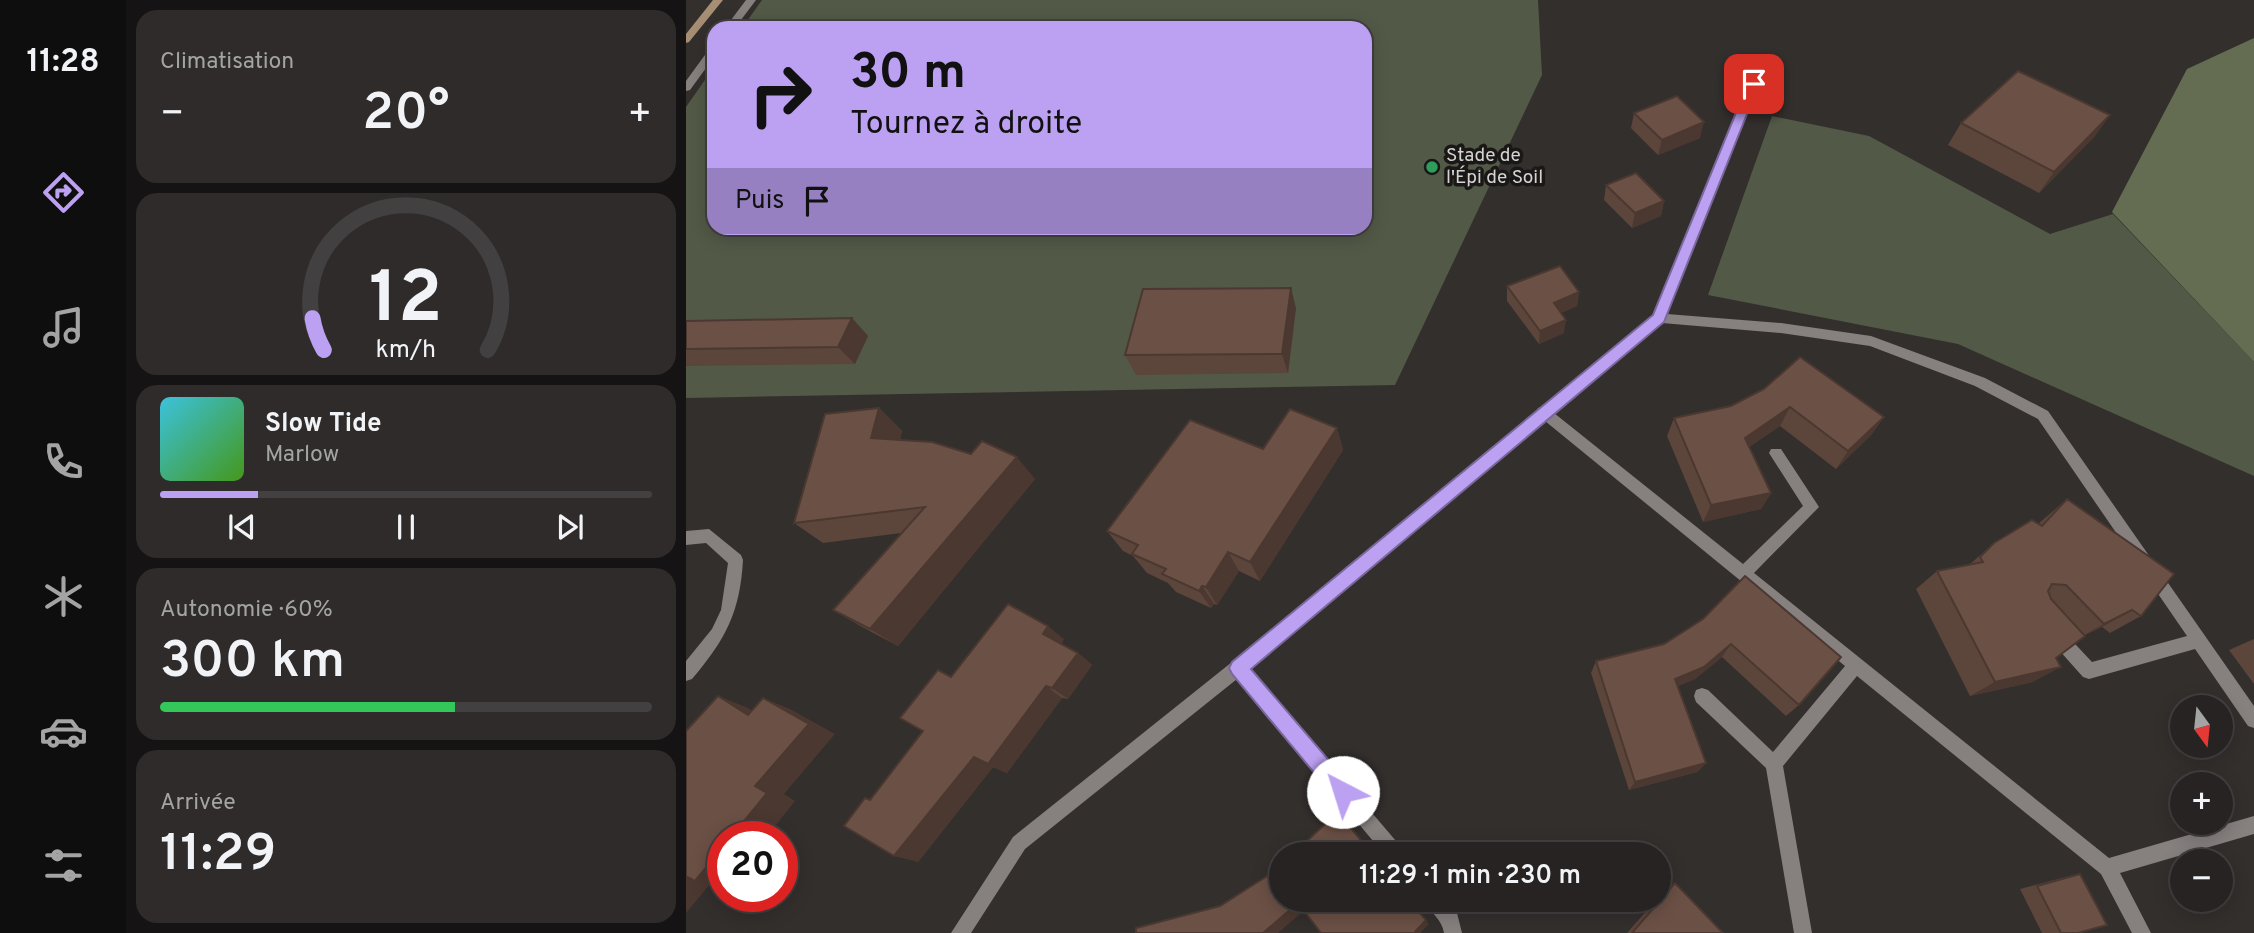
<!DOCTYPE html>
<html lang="fr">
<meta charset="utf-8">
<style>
:root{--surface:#262322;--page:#2e2b2a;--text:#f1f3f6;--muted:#a4a4a5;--line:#424040;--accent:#bca0f2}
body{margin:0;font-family:Overpass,sans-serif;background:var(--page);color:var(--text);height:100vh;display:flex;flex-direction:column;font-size:26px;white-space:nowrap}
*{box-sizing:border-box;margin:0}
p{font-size:23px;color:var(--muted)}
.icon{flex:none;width:38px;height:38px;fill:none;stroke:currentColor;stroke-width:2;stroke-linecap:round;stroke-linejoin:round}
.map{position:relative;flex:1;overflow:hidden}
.details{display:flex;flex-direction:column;gap:10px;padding:10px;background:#151313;width:560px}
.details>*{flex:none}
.top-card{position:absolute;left:21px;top:21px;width:665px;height:214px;border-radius:21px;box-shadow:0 4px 18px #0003,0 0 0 2px var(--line);background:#bca0f2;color:#111;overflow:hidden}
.needle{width:46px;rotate:165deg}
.controls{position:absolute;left:1484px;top:695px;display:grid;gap:14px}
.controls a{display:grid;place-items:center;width:63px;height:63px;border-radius:50%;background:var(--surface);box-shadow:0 4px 18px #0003,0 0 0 2px var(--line);font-size:35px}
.speed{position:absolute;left:21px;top:821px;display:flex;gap:14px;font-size:35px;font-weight:700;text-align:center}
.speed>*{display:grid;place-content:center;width:91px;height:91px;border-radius:50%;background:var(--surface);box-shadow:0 4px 18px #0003,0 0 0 2px var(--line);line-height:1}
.speed .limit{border:10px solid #d22;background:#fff;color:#111}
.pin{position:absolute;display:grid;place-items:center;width:60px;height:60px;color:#fff;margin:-30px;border-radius:14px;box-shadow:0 4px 10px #0006}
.me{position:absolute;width:77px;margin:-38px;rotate:320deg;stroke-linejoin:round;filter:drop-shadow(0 0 5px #0008)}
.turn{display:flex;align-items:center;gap:24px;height:147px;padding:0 28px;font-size:32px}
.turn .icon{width:91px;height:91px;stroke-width:2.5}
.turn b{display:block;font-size:49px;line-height:60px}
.then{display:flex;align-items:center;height:66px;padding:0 28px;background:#0003;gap:14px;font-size:26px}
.big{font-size:52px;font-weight:600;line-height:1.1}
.details .tile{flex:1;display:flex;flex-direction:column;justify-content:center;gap:10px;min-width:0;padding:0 24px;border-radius:21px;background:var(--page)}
.details .dial{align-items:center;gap:0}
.dial svg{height:182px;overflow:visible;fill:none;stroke:var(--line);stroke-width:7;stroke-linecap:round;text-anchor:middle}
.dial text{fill:var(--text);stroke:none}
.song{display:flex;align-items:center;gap:21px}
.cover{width:84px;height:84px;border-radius:10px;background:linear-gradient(135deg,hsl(190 70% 55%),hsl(100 70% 35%))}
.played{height:7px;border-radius:4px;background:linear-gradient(90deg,var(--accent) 20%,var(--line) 20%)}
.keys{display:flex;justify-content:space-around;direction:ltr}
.heat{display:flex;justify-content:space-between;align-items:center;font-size:38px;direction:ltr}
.charge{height:10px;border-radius:5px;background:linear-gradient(90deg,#34c759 60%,var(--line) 0)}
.trip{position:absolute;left:583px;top:842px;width:402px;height:70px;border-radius:35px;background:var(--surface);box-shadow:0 4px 18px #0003,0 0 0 2px var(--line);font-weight:600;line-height:70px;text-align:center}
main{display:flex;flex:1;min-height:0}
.dock{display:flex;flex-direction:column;width:126px;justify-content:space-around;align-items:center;background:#0f0e0e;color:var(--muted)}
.dock .icon{width:49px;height:49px}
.dock .active{color:var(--accent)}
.dock b{font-size:32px;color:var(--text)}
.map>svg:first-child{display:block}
</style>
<main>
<nav class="dock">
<b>11:28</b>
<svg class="icon active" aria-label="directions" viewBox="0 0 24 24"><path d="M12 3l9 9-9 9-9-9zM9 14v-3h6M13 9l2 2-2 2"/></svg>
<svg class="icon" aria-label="music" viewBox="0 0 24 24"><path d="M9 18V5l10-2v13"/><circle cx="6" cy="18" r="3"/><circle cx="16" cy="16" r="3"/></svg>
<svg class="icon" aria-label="phone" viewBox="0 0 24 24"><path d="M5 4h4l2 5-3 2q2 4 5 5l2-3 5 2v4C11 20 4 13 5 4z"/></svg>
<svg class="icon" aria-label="climate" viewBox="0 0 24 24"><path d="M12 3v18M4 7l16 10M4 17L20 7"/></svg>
<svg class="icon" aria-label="car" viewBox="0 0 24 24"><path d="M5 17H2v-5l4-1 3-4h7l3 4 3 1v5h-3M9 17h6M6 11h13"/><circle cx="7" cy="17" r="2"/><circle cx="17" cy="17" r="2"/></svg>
<svg class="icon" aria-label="filters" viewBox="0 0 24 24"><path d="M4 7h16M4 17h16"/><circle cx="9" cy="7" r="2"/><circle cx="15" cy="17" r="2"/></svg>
</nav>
<section class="details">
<div class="tile"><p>Climatisation</p>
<div class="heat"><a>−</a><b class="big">20°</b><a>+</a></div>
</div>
<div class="tile dial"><svg viewBox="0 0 100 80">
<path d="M14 69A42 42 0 1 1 86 69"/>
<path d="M14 69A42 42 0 0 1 9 55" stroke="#bca0f2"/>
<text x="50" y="56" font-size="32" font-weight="700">12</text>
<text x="50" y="72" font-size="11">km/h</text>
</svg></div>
<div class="tile">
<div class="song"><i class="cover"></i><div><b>Slow Tide</b><p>Marlow</p></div></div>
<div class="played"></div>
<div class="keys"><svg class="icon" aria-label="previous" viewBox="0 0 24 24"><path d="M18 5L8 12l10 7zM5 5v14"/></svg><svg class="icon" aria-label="pause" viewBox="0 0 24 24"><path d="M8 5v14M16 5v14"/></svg><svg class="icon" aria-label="next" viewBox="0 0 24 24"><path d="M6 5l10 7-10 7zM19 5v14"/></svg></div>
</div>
<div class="tile"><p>Autonomie · 60%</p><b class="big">300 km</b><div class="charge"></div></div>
<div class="tile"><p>Arrivée</p><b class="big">11:29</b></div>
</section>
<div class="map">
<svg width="1568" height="933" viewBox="0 0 1568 933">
<rect width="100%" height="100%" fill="#332f2d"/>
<g fill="#535947">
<polygon points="76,0 852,0 856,75 709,385 0,398 0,107 28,67 28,228 679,228 679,28 56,28"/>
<polygon points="1086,116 1183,136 1364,234 1427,214 1568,362 1568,476 1272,344 1022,295"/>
</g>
<polygon fill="#646c52" points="1568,38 1568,362 1426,212 1501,69"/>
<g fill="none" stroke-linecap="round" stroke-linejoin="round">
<g fill="#86817f" fill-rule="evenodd">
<polygon points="60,0 70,0 49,28 39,28"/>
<polygon points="28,47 28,57 4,90 0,91 0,81 24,48"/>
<polygon points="1068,81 1073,84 981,314 1095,323 1185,336 1299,378 1362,411 1568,706 1568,728 1562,726 1509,649 1403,679 1397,677 1364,640 1362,635 1364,630 1370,628 1376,630 1406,662 1501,636 1352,419 1289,386 1184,346 1095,333 976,323 868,413 1057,564 1117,506 1083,453 1085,449 1095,449 1133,507 1068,573 1423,858 1568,816 1568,834 1434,873 1465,933 1446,933 1415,874 1171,676 1097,766 1126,933 1108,933 1080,768 1010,702 1008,696 1010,690 1016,688 1022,690 1087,752 1159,666 859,421 563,669 716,848 719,854 698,854 551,679 339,849 285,933 265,933 327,837 546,662 850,412 852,408 857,406 968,315 1063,84"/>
<path d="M23,529L55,555L57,560C54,612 40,639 6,679L0,681V661L26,629L35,610L42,563L20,543L0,545V531Z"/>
<path d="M739,900H760L771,913L776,933H758C756,919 744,913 739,900Z"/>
</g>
<polygon fill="#a68e74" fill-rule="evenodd" points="27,0 37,0 3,42 0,43 0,34"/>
</g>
<g fill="#5c453b">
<polygon points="948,113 1014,138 972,155 945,128"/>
<polygon points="1424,115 1408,137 1353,193 1262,145 1275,123"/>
<polygon points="920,185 978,201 975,216 946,228 918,200"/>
<polygon points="821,286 893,292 891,306 875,313 878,333 853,344 821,301"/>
<polygon points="610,308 602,373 450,375 439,355"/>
<polygon points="166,318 182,336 169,364 0,366 0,321"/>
<polygon points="1078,389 1198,417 1185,435 1150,469 1094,426 1063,447 1085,493 1075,509 1017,522 981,436 988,418 1045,406"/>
<polygon points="193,408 216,431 214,440 349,479 212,646 176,627 147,610 215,533 137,543 108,523"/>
<polygon points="651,428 657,450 574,581 553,571 531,605 528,604 525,608 490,592 482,583 461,573 447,556 437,551 421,531 577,449"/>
<polygon points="1381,499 1455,616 1424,633 1416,627 1399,635 1370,658 1347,682 1284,696 1230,589 1251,571 1283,565 1308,543 1352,524"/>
<polygon points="1017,619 1113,705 1100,716 1036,657 1009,679 992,686 1020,763 1011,772 943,790 905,673 910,661 978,644"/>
<polygon points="378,639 375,644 392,653 406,665 382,699 376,698 321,773 307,767 232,862 184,800 237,731 265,677"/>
<polygon points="1568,639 1568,684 1543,650"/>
<polygon points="1394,874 1392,933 1356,933 1334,889 1376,878"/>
<polygon points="989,883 1037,933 941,933 970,900 973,900 973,896 980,887"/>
</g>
<g fill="#4b3830">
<polygon points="1424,115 1408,137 1353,193 1368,172"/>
<polygon points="1018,122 1014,138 972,155 976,140"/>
<polygon points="978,201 975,216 946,228 949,213"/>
<polygon points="605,288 610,308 602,373 596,354"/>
<polygon points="893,292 891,306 866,317 868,303"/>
<polygon points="166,318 182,336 169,364 152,347"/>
<polygon points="880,320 878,333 853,344 854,331"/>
<polygon points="1104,407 1094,426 1050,455 1059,438"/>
<polygon points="193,408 216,431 210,460 185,438"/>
<polygon points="1198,417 1185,435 1150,469 1162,451"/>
<polygon points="651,428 657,450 574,581 564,562"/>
<polygon points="331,457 349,479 212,646 184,629"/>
<polygon points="1085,493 1075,509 1017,522 1025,505"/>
<polygon points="542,552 553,571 531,605 520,587"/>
<polygon points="516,586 528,604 525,608 513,591"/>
<polygon points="1446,610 1416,627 1389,640 1418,624"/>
<polygon points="362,626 378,639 372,647 357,634"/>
<polygon points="1045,644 1036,657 1009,679 981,690 989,679"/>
<polygon points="392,653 406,665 382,699 366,688"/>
<polygon points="1375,667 1347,682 1284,696 1309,682"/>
<polygon points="360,686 376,698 321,773 307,767 232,862 208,856 288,757"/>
<polygon points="32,696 60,707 90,725 62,715"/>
<polygon points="77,698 104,709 149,734 98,794 109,801 81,836 46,836 69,786"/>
<polygon points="1020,763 1011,772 943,790 949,782"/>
<polygon points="37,847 37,885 25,883 0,913 0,874"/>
<polygon points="612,903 621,908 592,933 577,933"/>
<polygon points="740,920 743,924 734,933 728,933"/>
</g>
<g fill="#6b5045" stroke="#4b3830" stroke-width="2">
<polygon points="1332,71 1424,115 1368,172 1275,123"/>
<polygon points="991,96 1018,122 976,140 948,113"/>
<polygon points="950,173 978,201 949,213 920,185"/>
<polygon points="874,266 893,292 868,303 880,320 854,331 821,286"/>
<polygon points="605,288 596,354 439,355 457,289"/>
<polygon points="166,318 152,347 0,349 0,321"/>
<polygon points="1114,357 1198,417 1162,451 1104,407 1059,438 1085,493 1025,505 988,418 1045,406 1078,389"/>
<polygon points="193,408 185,438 246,442 285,454 296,441 331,457 184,629 147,610 239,507 108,523 139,414"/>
<polygon points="604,409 651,428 564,562 542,552 520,587 516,586 513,591 476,574 480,569 446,554 452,545 421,531 504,420 577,449"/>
<polygon points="1381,499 1488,574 1455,616 1446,610 1418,624 1380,585 1366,584 1362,591 1365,599 1399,636 1370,658 1375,667 1309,682 1251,571 1297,562 1294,557 1308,543 1346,520 1356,526"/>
<polygon points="1059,576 1155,657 1113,705 1045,644 1018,667 989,679 1020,763 949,782 910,661 978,644 1017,619"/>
<polygon points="322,604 362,626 357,634 392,653 366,688 360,686 302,764 288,757 208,856 158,826 179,798 184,800 237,731 214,718 252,670 265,677"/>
<polygon points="32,696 62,715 77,698 123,724 69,786 81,793 46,836 37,836 37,847 9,881 0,876 0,731"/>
<polygon points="652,812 686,854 607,854"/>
<polygon points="595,865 595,900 723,900 740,920 728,933 635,933 612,903 577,933 450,933 450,928 534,906 589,871"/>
<polygon points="1394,874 1421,925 1392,933 1375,933 1351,886"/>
<polygon points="989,883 1037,933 946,933"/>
</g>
<polygon fill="#bca0f2" stroke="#7a689d" stroke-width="2" points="1063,81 1073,84 978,322 565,669 664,785 667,792 664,799 657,802 650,799 546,674 543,668 546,662 967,315"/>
<circle fill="#2e9e5b" stroke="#1a1817" stroke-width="2.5" cx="746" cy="167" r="7"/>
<g text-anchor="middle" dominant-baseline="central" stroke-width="7" stroke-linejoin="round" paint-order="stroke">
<g font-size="19" fill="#d6d3d2" stroke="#1a1817" text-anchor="start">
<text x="760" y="156">Stade de<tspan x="760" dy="22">l'Épi de Soil</tspan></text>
</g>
</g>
</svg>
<div class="controls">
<a><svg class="needle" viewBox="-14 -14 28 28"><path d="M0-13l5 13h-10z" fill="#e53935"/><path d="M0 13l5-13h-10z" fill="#a4a4a5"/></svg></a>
<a>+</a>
<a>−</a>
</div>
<div class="speed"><div class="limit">20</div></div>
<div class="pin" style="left:1068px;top:84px;background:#d93025"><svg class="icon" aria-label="arrive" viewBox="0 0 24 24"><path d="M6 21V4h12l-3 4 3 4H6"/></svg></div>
<svg class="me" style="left:657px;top:792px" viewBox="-20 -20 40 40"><circle r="19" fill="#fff"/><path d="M0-13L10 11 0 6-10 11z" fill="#bca0f2"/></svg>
<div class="trip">11:29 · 1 min · 230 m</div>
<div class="top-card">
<div class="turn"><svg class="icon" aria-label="right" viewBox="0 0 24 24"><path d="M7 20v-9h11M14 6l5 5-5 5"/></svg><div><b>30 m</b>Tournez à droite</div></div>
<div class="then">Puis<svg class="icon" aria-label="arrive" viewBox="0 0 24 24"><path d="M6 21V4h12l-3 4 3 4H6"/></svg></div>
</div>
</div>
</main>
